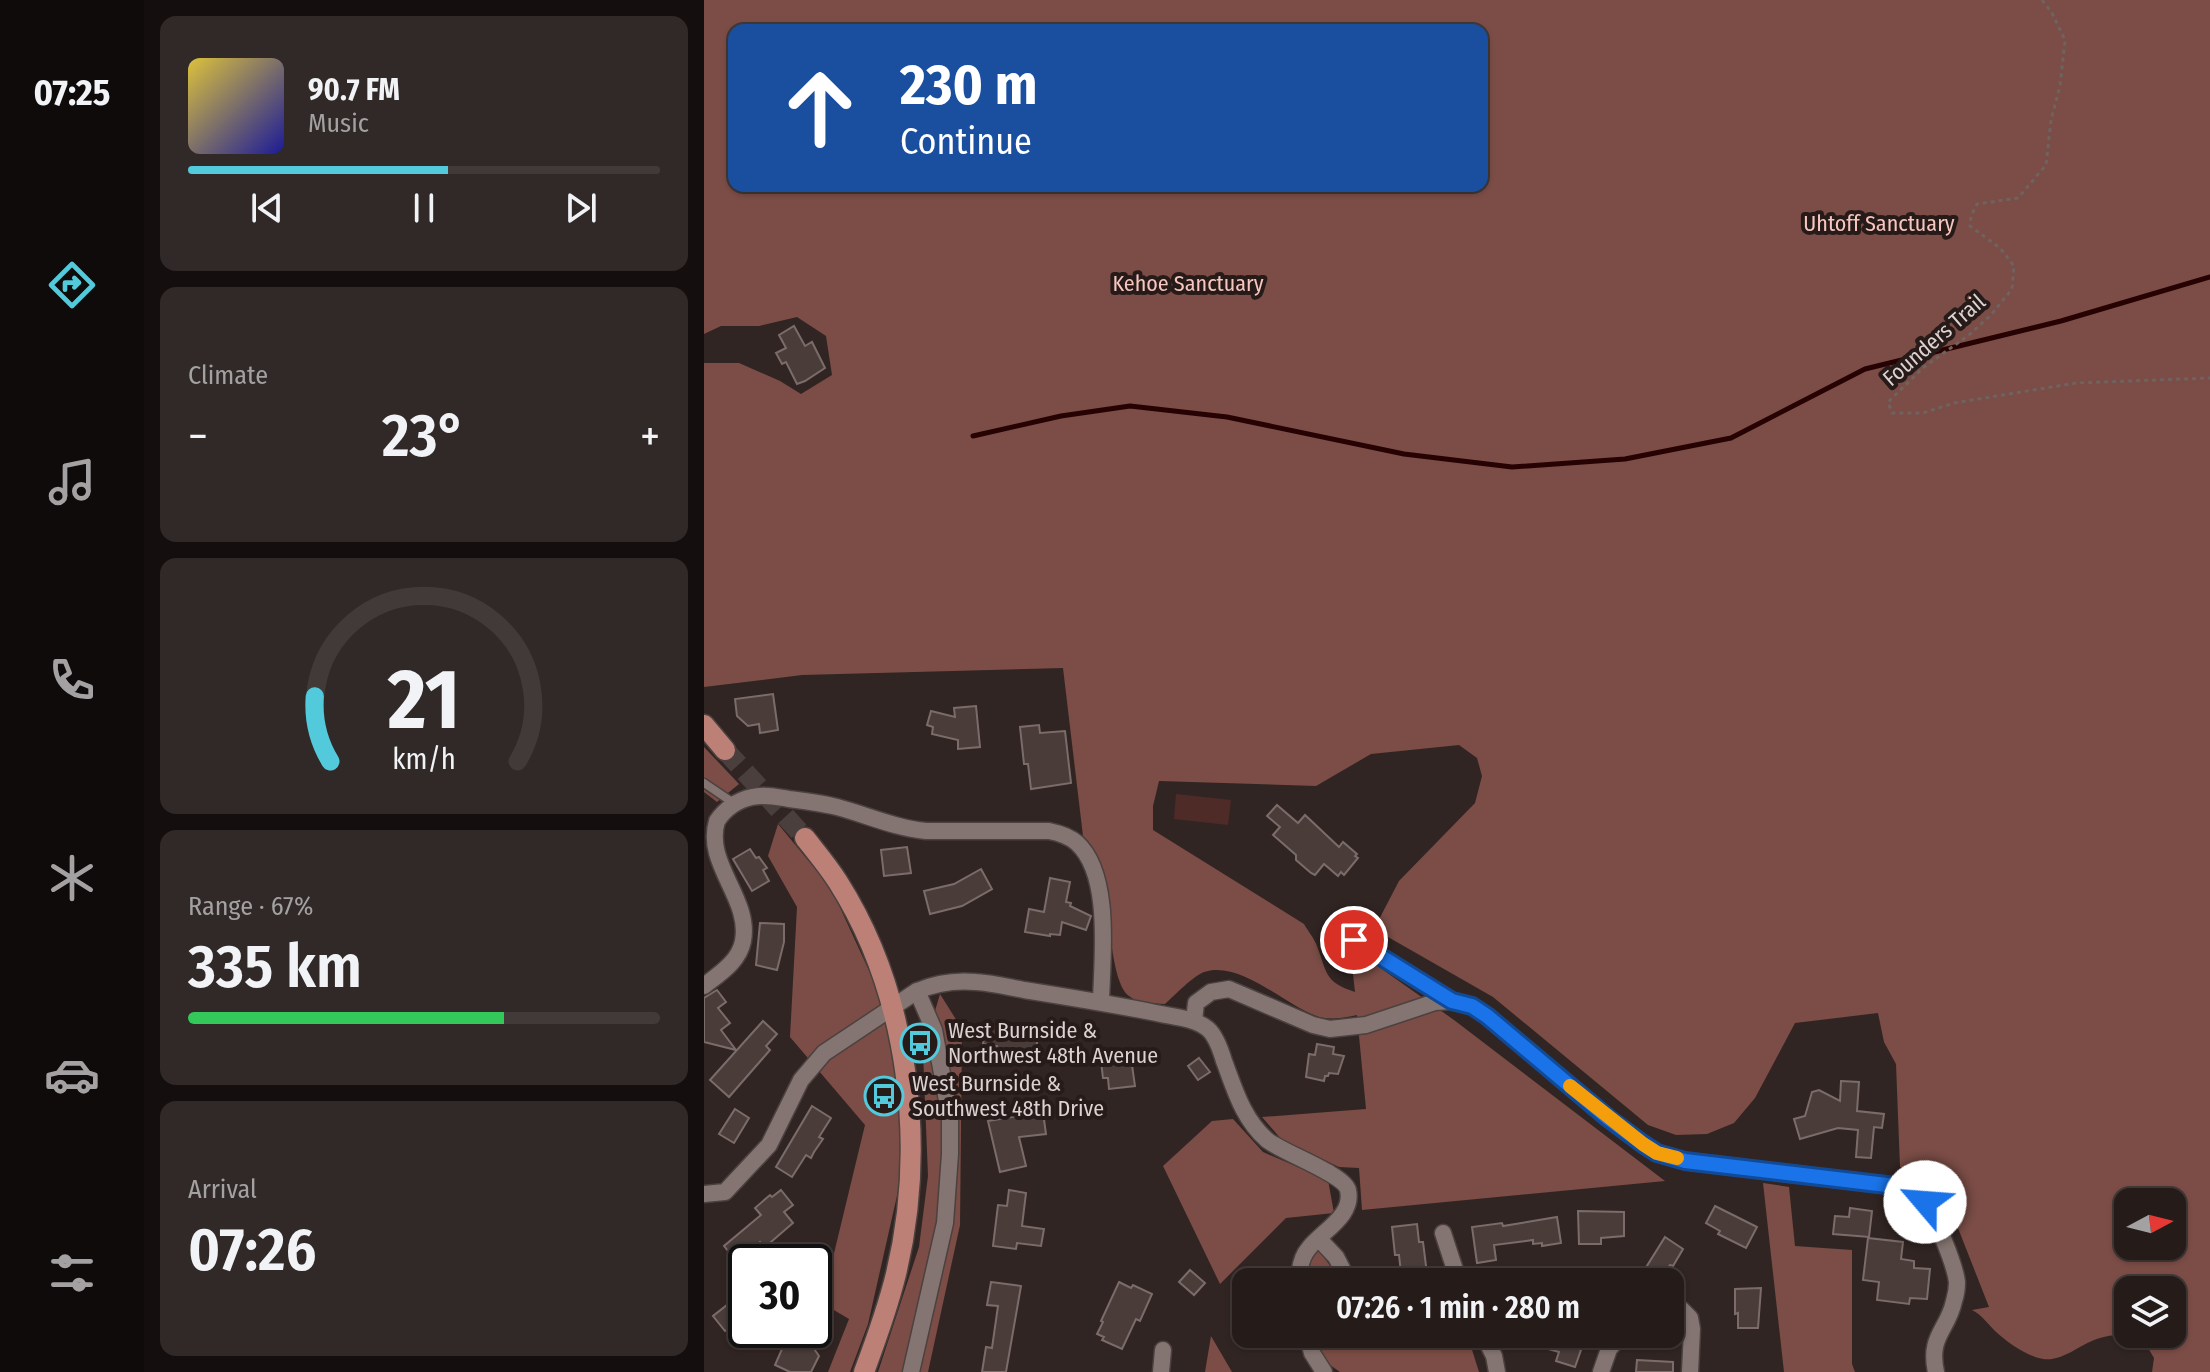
<!DOCTYPE html>
<meta charset="utf-8">
<style>
:root{--surface:#251c1a;--page:#312927;--text:#f1f3f6;--muted:#a3a1a2;--line:#423a39;--accent:#53cadc}
body{margin:0;font-family:"Fira Sans Condensed",sans-serif;background:var(--page);color:var(--text);height:100vh;display:flex;flex-direction:column;font-size:30px;white-space:nowrap}
*{box-sizing:border-box;margin:0}
p{font-size:26px;color:var(--muted)}
.icon{flex:none;width:44px;height:44px;fill:none;stroke:currentColor;stroke-width:2;stroke-linecap:round;stroke-linejoin:round}
.map{position:relative;flex:1;overflow:hidden}
.details{display:flex;flex-direction:column;gap:16px;padding:16px;background:#140f0e;width:560px}
.details>*{flex:none}
.hud{position:absolute;left:24px;top:24px;width:760px;height:168px;border-radius:16px;box-shadow:0 2px 6px #0004,0 0 0 2px var(--line);background:#1a4fa0;color:#fff;overflow:hidden}
.needle{width:52px;rotate:83deg}
.buttons{position:absolute;left:1410px;top:1188px;display:grid;gap:16px}
.buttons a{display:grid;place-items:center;width:72px;height:72px;border-radius:16px;background:var(--surface);box-shadow:0 2px 6px #0004,0 0 0 2px var(--line);font-size:40px}
.speed{position:absolute;left:24px;top:1244px;display:flex;gap:16px;font-size:40px;font-weight:700;text-align:center}
.speed>*{display:grid;place-content:center;width:104px;height:104px;border-radius:50%;background:var(--surface);box-shadow:0 2px 6px #0004,0 0 0 2px var(--line);line-height:1}
.speed .limit{border:4px solid #111;border-radius:12px;background:#fff;color:#111}
.pin{position:absolute;display:grid;place-items:center;width:68px;height:68px;color:#fff;margin:-34px;border:4px solid #fff;border-radius:50%;box-shadow:0 2px 8px #0007}
.me{position:absolute;width:88px;margin:-44px;rotate:297deg;stroke-linejoin:round;filter:drop-shadow(0 0 6px #0008)}
.turn{display:flex;align-items:center;gap:28px;height:168px;padding:0 40px;font-size:36px}
.turn .icon{width:104px;height:104px;stroke-width:2.5}
.turn b{display:block;font-size:56px;line-height:68px}
.big{font-size:60px;font-weight:600;line-height:1.1}
.details .tile{flex:1;display:flex;flex-direction:column;justify-content:center;gap:12px;min-width:0;padding:0 28px;border-radius:16px;background:var(--page)}
.details .dial{align-items:center;gap:0}
.dial svg{height:208px;overflow:visible;fill:none;stroke:var(--line);stroke-width:7;stroke-linecap:round;text-anchor:middle}
.dial text{fill:var(--text);stroke:none}
.song{display:flex;align-items:center;gap:24px}
.cover{width:96px;height:96px;border-radius:12px;background:linear-gradient(135deg,hsl(50 70% 55%),hsl(240 70% 35%))}
.played{height:8px;border-radius:4px;background:linear-gradient(90deg,var(--accent) 55%,var(--line) 55%)}
.keys{display:flex;justify-content:space-around;direction:ltr}
.heat{display:flex;justify-content:space-between;align-items:center;font-size:44px;direction:ltr}
.charge{height:12px;border-radius:6px;background:linear-gradient(90deg,#34c759 67%,var(--line) 0)}
.trip{position:absolute;left:528px;top:1268px;width:452px;height:80px;border-radius:16px;background:var(--surface);box-shadow:0 2px 6px #0004,0 0 0 2px var(--line);font-weight:600;line-height:80px;text-align:center}
main{display:flex;flex:1;min-height:0}
.tab-bar{display:flex;flex-direction:column;width:144px;justify-content:space-around;align-items:center;background:#0f0b0a;color:var(--muted)}
.tab-bar .icon{width:56px;height:56px}
.tab-bar .active{color:var(--accent)}
.tab-bar b{font-size:36px;color:var(--text)}
.map>svg:first-child{display:block}
</style>
<main>
<nav class="tab-bar">
<b>07:25</b>
<svg class="icon active" aria-label="directions" viewBox="0 0 24 24"><path d="M12 3l9 9-9 9-9-9zM9 14v-3h6M13 9l2 2-2 2"/></svg>
<svg class="icon" aria-label="music" viewBox="0 0 24 24"><path d="M9 18V5l10-2v13"/><circle cx="6" cy="18" r="3"/><circle cx="16" cy="16" r="3"/></svg>
<svg class="icon" aria-label="phone" viewBox="0 0 24 24"><path d="M5 4h4l2 5-3 2q2 4 5 5l2-3 5 2v4C11 20 4 13 5 4z"/></svg>
<svg class="icon" aria-label="climate" viewBox="0 0 24 24"><path d="M12 3v18M4 7l16 10M4 17L20 7"/></svg>
<svg class="icon" aria-label="car" viewBox="0 0 24 24"><path d="M5 17H2v-5l4-1 3-4h7l3 4 3 1v5h-3M9 17h6M6 11h13"/><circle cx="7" cy="17" r="2"/><circle cx="17" cy="17" r="2"/></svg>
<svg class="icon" aria-label="filters" viewBox="0 0 24 24"><path d="M4 7h16M4 17h16"/><circle cx="9" cy="7" r="2"/><circle cx="15" cy="17" r="2"/></svg>
</nav>
<section class="details">
<div class="tile">
<div class="song"><i class="cover"></i><div><b>90.7 FM</b><p>Music</p></div></div>
<div class="played"></div>
<div class="keys"><svg class="icon" aria-label="previous" viewBox="0 0 24 24"><path d="M18 5L8 12l10 7zM5 5v14"/></svg><svg class="icon" aria-label="pause" viewBox="0 0 24 24"><path d="M8 5v14M16 5v14"/></svg><svg class="icon" aria-label="next" viewBox="0 0 24 24"><path d="M6 5l10 7-10 7zM19 5v14"/></svg></div>
</div>
<div class="tile"><p>Climate</p>
<div class="heat"><a>−</a><b class="big">23°</b><a>+</a></div>
</div>
<div class="tile dial"><svg viewBox="0 0 100 80">
<path d="M14 69A42 42 0 1 1 86 69"/>
<path d="M14 69A42 42 0 0 1 8 44" stroke="#53cadc"/>
<text x="50" y="56" font-size="32" font-weight="700">21</text>
<text x="50" y="72" font-size="11">km/h</text>
</svg></div>
<div class="tile"><p>Range · 67%</p><b class="big">335 km</b><div class="charge"></div></div>
<div class="tile"><p>Arrival</p><b class="big">07:26</b></div>
</section>
<div class="map">
<svg width="1506" height="1372" viewBox="0 0 1506 1372">
<rect width="100%" height="100%" fill="#312523"/>
<polygon fill="#4e2b27" points="472,794 527,800 524,825 470,819"/>
<g fill="#7b4d46" fill-rule="evenodd">
<path d="M0,0H1506V1372H1448L1450,1358L1438,1338C1423,1335 1411,1333 1396,1338C1377,1343 1359,1362 1339,1359C1322,1356 1303,1342 1291,1331C1283,1323 1278,1315 1268,1310L1285,1307L1243,1200L1216,1174L1196,1167L1192,1064L1180,1042L1174,1013L1091,1023L1051,1098L1030,1123L1003,1134L972,1135L944,1125L789,997L670,929L695,881L771,803L778,776L773,758L755,745L667,754L612,786L455,781L449,806V830L600,924C604,931 610,938 613,946C623,972 620,982 651,992L649,974L658,955L750,1020L961,1181L658,1210L655,1168L635,1167L578,1140L558,1117L662,1109L653,1015C638,1018 624,1021 610,1015C579,1003 535,960 500,972C489,976 471,995 461,1004C449,1003 434,1004 425,996C404,980 406,893 396,863C392,852 386,844 379,836L359,668L98,675L0,687V363H35L76,381L97,394L128,375L122,336L93,317L55,326H17L0,334ZM30,30H778V186H30ZM1424,1202H1468V1246H1424ZM1424,1290H1468V1334H1424Z"/>
<polygon points="0,747 35,784 13,802 0,792"/>
<polygon points="74,824 127,888 179,1001 196,1093 197,1178 164,1324 146,1372 124,1372 145,1319 118,1303 161,1125 86,1037 93,907 64,856"/>
<polygon points="236,994 258,1029 256,1225 224,1372 174,1372 215,1247 224,1176 219,1052"/>
<polygon points="529,1119 559,1152 624,1180 630,1213 582,1218 516,1284 459,1166 508,1121"/>
<polygon points="1059,1183 1085,1187 1091,1246 1148,1250 1148,1364 1151,1372 1080,1372"/>
<polygon points="610,1244 627,1267 633,1282 601,1282 601,1271"/>
<polygon points="610,1334 763,1334 775,1372 636,1372 619,1360"/>
<polygon points="507,1336 528,1372 501,1372"/>
</g>
<g fill="none" stroke-linecap="round" stroke-linejoin="round">
<polyline stroke="#270202" stroke-width="5" points="269,436 357,416 426,406 523,417 700,454 808,467 921,459 1027,438 1161,369 1357,321 1506,277"/>
</g>
<g fill="#493c39" stroke="#7b6c6a" stroke-width="2">
<polygon points="90,326 101,346 108,342 121,368 101,381 93,384 82,362 78,364 72,353 82,348 75,335"/>
<polygon points="69,694 74,730 56,733 55,724 44,726 33,716 31,699"/>
<polygon points="272,706 276,747 254,749 254,740 228,734 229,727 223,725 227,711 251,717 250,708"/>
<polygon points="335,725 336,733 361,731 367,783 327,789 324,764 320,764 316,727"/>
<polygon points="573,805 594,823 601,815 635,847 639,842 653,854 651,856 654,858 640,875 637,872 634,876 620,864 611,875 607,873 592,860 592,855 569,835 576,827 563,816"/>
<polygon points="203,847 207,873 180,876 177,850"/>
<polygon points="46,849 52,858 55,857 63,868 59,870 65,881 48,891 29,859"/>
<polygon points="277,869 288,889 258,906 226,914 220,891 250,884"/>
<polygon points="346,878 366,882 362,902 367,903 366,906 387,916 382,930 358,922 356,935 346,934 346,936 321,932 325,909 340,912"/>
<polygon points="56,923 80,924 80,942 73,970 52,965"/>
<polygon points="13,990 22,1002 14,1008 26,1023 17,1030 32,1050 0,1042 0,998"/>
<polygon points="59,1021 73,1034 62,1046 66,1050 25,1097 6,1080"/>
<polygon points="282,1025 335,1031 330,1060 316,1057 316,1055 292,1051 293,1046 279,1044"/>
<polygon points="613,1044 630,1047 629,1054 640,1056 634,1074 625,1073 624,1076 621,1076 620,1081 602,1077 605,1054 611,1055"/>
<polygon points="421,1050 422,1059 427,1058 431,1086 405,1089 404,1078 399,1078 396,1053"/>
<polygon points="495,1058 506,1072 494,1080 484,1066"/>
<polygon points="1137,1081 1155,1082 1153,1111 1180,1114 1178,1128 1170,1127 1167,1158 1152,1157 1154,1130 1134,1128 1096,1139 1090,1119 1101,1116 1108,1092 1115,1090 1136,1101"/>
<polygon points="108,1106 127,1118 115,1137 119,1139 110,1152 107,1158 102,1155 88,1177 72,1167"/>
<polygon points="31,1109 45,1118 30,1143 15,1134"/>
<polygon points="339,1112 342,1134 315,1137 322,1166 296,1172 284,1121"/>
<polygon points="77,1190 89,1205 80,1212 89,1223 60,1248 56,1242 32,1261 20,1246 57,1215 51,1208 66,1195 68,1197"/>
<polygon points="305,1190 322,1193 318,1226 340,1229 337,1246 313,1243 312,1249 289,1246 294,1205 303,1206"/>
<polygon points="1011,1206 1053,1227 1042,1248 1014,1234 1016,1231 1002,1223"/>
<polygon points="1146,1208 1168,1211 1165,1237 1129,1234 1131,1216 1145,1217"/>
<polygon points="874,1211 920,1212 920,1236 897,1238 897,1244 875,1244"/>
<polygon points="853,1217 857,1243 838,1246 838,1243 829,1244 829,1240 790,1245 792,1260 773,1263 768,1227 798,1223 799,1226"/>
<polygon points="713,1224 715,1242 719,1242 724,1282 698,1282 695,1255 691,1255 688,1227"/>
<polygon points="961,1237 979,1249 969,1266 966,1265 958,1279 941,1269"/>
<polygon points="1164,1238 1199,1242 1197,1259 1210,1261 1210,1268 1226,1269 1223,1299 1206,1298 1205,1304 1173,1300 1175,1282 1159,1280"/>
<polygon points="486,1270 501,1283 490,1295 475,1282"/>
<polygon points="287,1282 317,1286 302,1372 278,1372 282,1347 288,1348 294,1306 283,1305"/>
<polygon points="415,1282 427,1288 429,1285 448,1294 436,1321 432,1319 418,1349 398,1340 400,1337 393,1334 399,1322 397,1321"/>
<polygon points="1057,1288 1054,1328 1034,1328 1034,1313 1031,1314 1031,1289"/>
<polygon points="42,1290 42,1328 33,1335 27,1327 21,1331 9,1316"/>
<polygon points="85,1333 106,1343 115,1356 107,1372 86,1372 71,1365"/>
<polygon points="846,1334 873,1334 872,1338 878,1340 875,1349 877,1350 871,1367 852,1361 855,1352 841,1348"/>
<polygon points="933,1360 969,1362 969,1372 932,1372"/>
</g>
<g fill="none" stroke-linecap="round" stroke-linejoin="round">
<polyline stroke="#4a3f3d" stroke-width="20" stroke-dasharray="20 10" stroke-linecap="butt" points="21,750 101,838"/>
<defs>
<g id="service">
<polyline points="0,783 31,804"/>
<polyline points="650,940 744,999"/>
</g>
<g id="minor">
<path d="M0,986C15,974 35,962 39,941C47,898 0,864 13,821C21,809 34,800 48,797C60,794 73,797 85,799C101,801 117,803 133,807C163,815 191,828 222,831H345C355,833 365,836 373,843C408,875 398,958 397,1002"/>
<path d="M490,1021L492,1003L507,992L525,989L609,1025L626,1029L662,1025L731,1002L748,1001L768,1006L783,1016L904,1118L939,1144L953,1153L981,1161L1191,1186C1202,1189 1211,1192 1219,1201C1230,1212 1251,1265 1253,1282C1253,1288 1252,1295 1250,1301C1244,1330 1224,1336 1232,1372"/>
<path d="M0,1194L21,1192L65,1145L97,1080L120,1053L213,991C232,983 252,980 272,982C288,983 304,987 320,990C364,997 408,1004 452,1013C469,1017 491,1018 504,1029C512,1036 517,1051 520,1061C531,1090 539,1119 563,1140C579,1153 640,1174 644,1190C650,1216 618,1231 605,1248C597,1257 595,1271 595,1282"/>
<polyline points="739,1233 755,1282"/>
<polyline points="615,1239 632,1257 645,1282"/>
<polyline points="966,1309 977,1309 986,1318 988,1329 986,1372"/>
<polyline points="603,1334 608,1353 620,1372"/>
<polyline points="779,1334 790,1356 793,1372"/>
<polyline points="207,1372 241,1223 246,1154 246,1117 230,1030 213,991"/>
<polyline points="457,1372 459,1350"/>
<polyline points="897,1372 905,1349 918,1334"/>
</g>
<g id="primary">
<polyline points="0,725 21,750"/>
<path d="M101,838C112,852 124,866 134,882C205,994 223,1145 192,1274C184,1307 172,1340 160,1372"/>
</g>
</defs>
<use href="#service" stroke="#4b413f" stroke-width="11"/>
<use href="#minor" stroke="#4b413f" stroke-width="19"/>
<use href="#primary" stroke="#4b413f" stroke-width="23"/>
<polyline stroke="#6e6361" stroke-width="3" stroke-dasharray="4 4" stroke-linecap="butt" points="1338,0 1348,13 1361,40 1356,86 1347,120 1342,165 1314,198 1273,204 1267,216 1266,226 1296,248 1310,266 1308,289 1287,315 1265,335 1220,367 1184,402 1188,413 1219,413 1250,403 1372,383 1506,378"/>
<use href="#service" stroke="#847572" stroke-width="8"/>
<use href="#minor" stroke="#847572" stroke-width="16"/>
<use href="#primary" stroke="#bc8077" stroke-width="20"/>
</g>
<g fill="none" stroke-linecap="round" stroke-linejoin="round">
<defs>
<polyline id="route" points="650,940 748,1001 768,1006 783,1016 904,1118 939,1144 953,1153 981,1161 1191,1186 1207,1190 1221,1202"/>
</defs>
<use href="#route" stroke="#114b97" stroke-width="20"/>
<use href="#route" stroke="#1a73e8" stroke-width="14"/>
<polyline stroke="#f59e0b" stroke-width="14" points="866,1086 939,1144 953,1153 973,1158"/>
</g>
<defs>
<symbol id="bus-ring" viewBox="-11 -11 22 22"><circle r="9.5" fill="#271b19" stroke="#53cadc" stroke-width="1.5"/><path d="M-5-6H5V4H4V6H2V4H-2V6H-4V4H-5ZM-3.5-4V0h7V-4ZM-3.5 1.2v1.5H-2V1.2ZM2 1.2v1.5H3.5V1.2Z" fill="#53cadc"/></symbol>
</defs>
<g fill-rule="evenodd">
<use href="#bus-ring" x="194" y="1021" width="44" height="44"/>
<use href="#bus-ring" x="158" y="1074" width="44" height="44"/>
</g>
<g text-anchor="middle" dominant-baseline="central" stroke-width="8" stroke-linejoin="round" paint-order="stroke">
<g font-size="22" fill="#f7c6be" stroke="#271b19">
<text x="1175" y="223">Uhtoff Sanctuary</text>
<text x="484" y="283">Kehoe Sanctuary</text>
</g>
<g font-size="22" fill="#dbd2d1" stroke="#271b19">
<text transform="translate(1230 340) rotate(-41)">Founders Trail</text>
</g>
<g font-size="22" fill="#dbd2d1" stroke="#271b19" text-anchor="start">
<text x="244" y="1030">West Burnside &amp;<tspan x="244" dy="25">Northwest 48th Avenue</tspan></text>
<text x="208" y="1083">West Burnside &amp;<tspan x="208" dy="25">Southwest 48th Drive</tspan></text>
</g>
</g>
</svg>
<div class="buttons">
<a><svg class="needle" viewBox="-14 -14 28 28"><path d="M0-13l5 13h-10z" fill="#e53935"/><path d="M0 13l5-13h-10z" fill="#a3a1a2"/></svg></a>
<a><svg class="icon" aria-label="layers" viewBox="0 0 24 24"><path d="M12 4l9 5-9 5-9-5zM3 14l9 5 9-5"/></svg></a>
</div>
<div class="speed"><div class="limit">30</div></div>
<div class="pin" style="left:650px;top:940px;background:#d93025"><svg class="icon" aria-label="arrive" viewBox="0 0 24 24"><path d="M6 21V4h12l-3 4 3 4H6"/></svg></div>
<svg class="me" style="left:1221px;top:1202px" viewBox="-20 -20 40 40"><circle r="19" fill="#fff"/><path d="M0-13L10 11 0 6-10 11z" fill="#1a73e8"/></svg>
<div class="trip">07:26 · 1 min · 280 m</div>
<div class="hud">
<div class="turn"><svg class="icon" aria-label="ahead" viewBox="0 0 24 24"><path d="M12 20V5M6 11l6-6 6 6"/></svg><div><b>230 m</b>Continue</div></div>
</div>
</div>
</main>
